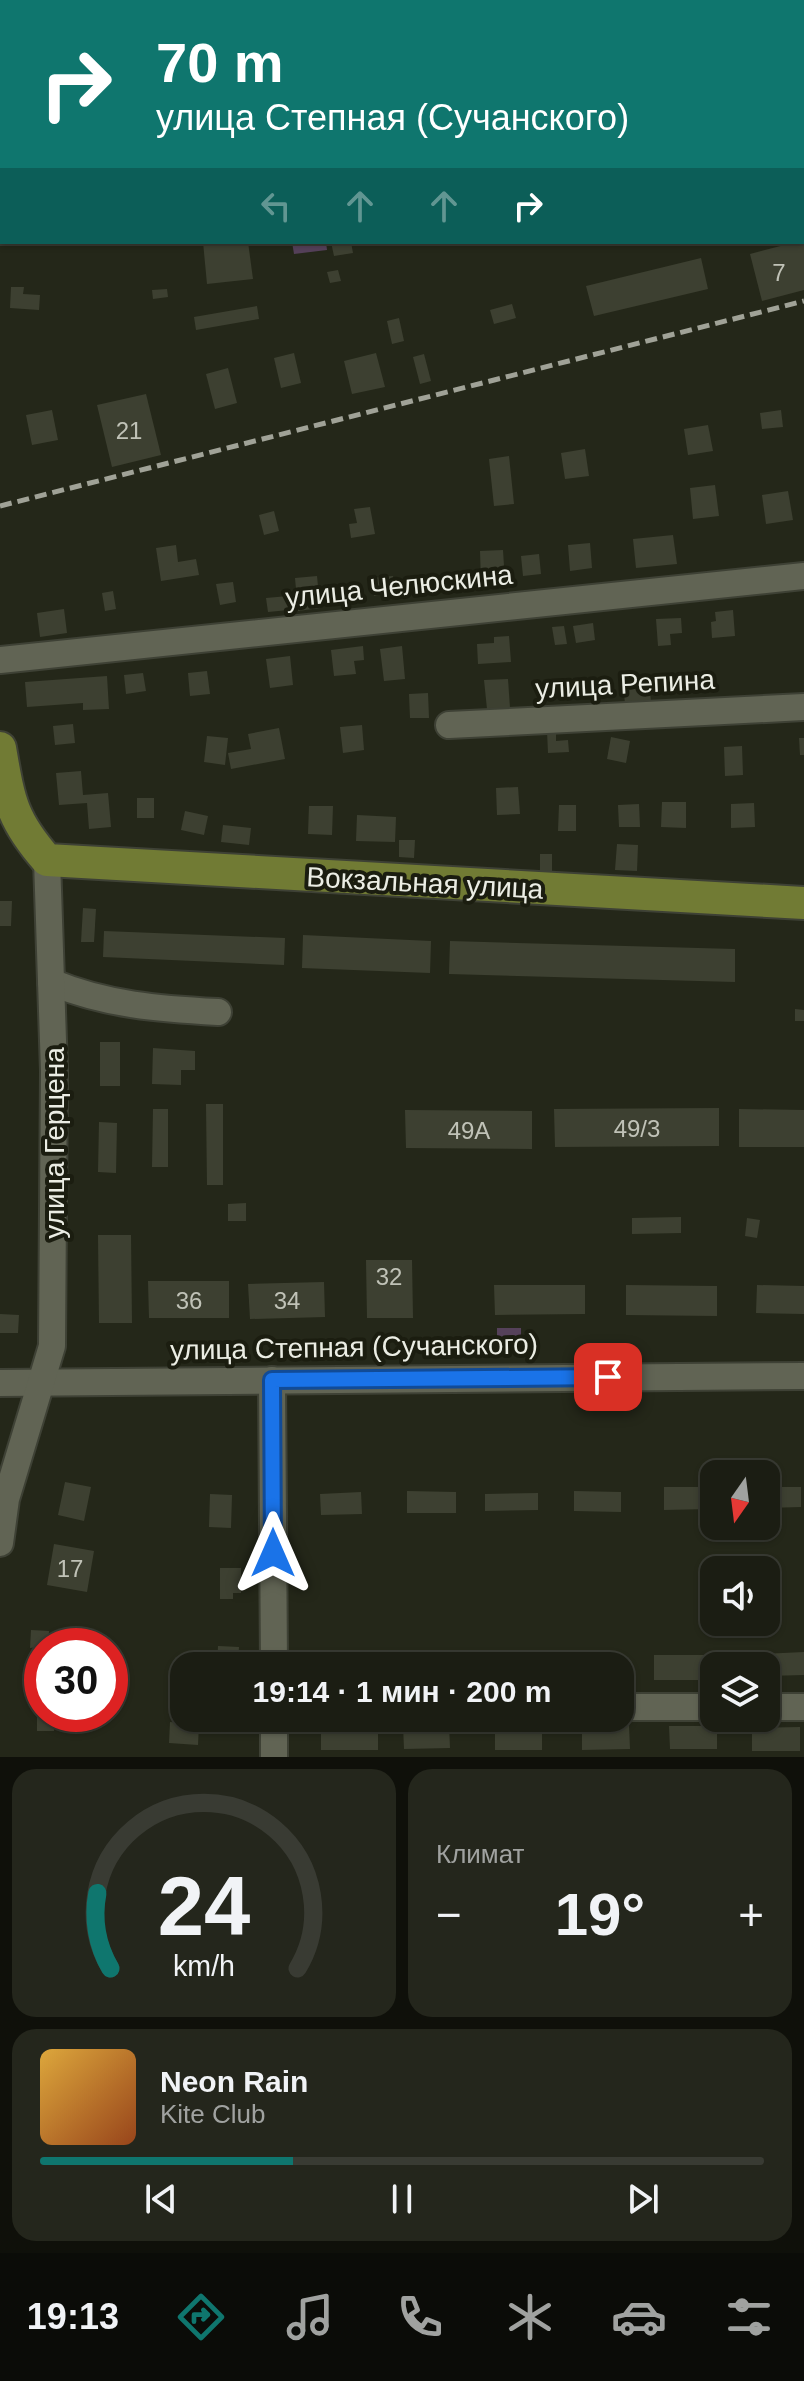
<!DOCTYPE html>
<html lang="ru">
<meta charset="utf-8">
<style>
:root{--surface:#1b1d13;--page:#24261c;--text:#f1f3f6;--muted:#a0a2a0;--line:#393b33;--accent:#0f766e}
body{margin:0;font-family:Arial,sans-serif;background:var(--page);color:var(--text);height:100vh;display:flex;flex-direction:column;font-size:30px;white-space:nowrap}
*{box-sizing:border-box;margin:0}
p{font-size:26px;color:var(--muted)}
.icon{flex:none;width:44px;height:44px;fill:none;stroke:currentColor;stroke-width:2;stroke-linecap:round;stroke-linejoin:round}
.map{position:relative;height:1757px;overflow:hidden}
.details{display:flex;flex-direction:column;gap:12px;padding:12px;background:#0f100a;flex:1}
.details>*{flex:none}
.top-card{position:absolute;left:0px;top:0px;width:804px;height:244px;box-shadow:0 2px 6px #0004,0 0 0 2px var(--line);background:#0f766e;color:#fff;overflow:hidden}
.needle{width:52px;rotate:194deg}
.fabs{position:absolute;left:700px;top:1460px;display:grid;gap:16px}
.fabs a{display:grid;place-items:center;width:80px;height:80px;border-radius:16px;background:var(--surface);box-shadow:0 2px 6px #0004,0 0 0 2px var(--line);font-size:40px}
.speed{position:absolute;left:24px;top:1628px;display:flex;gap:16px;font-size:40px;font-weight:700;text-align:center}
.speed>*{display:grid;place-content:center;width:104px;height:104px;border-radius:50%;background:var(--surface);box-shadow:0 2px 6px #0004,0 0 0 2px var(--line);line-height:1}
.speed .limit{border:12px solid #d22;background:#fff;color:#111}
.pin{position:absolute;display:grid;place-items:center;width:68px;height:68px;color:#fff;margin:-34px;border-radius:16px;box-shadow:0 4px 12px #0006}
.me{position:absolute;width:88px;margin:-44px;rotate:0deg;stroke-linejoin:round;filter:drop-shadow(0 0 6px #0008)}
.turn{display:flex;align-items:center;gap:28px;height:168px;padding:0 24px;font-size:36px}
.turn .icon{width:104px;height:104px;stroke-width:2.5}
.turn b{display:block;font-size:56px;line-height:68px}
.lanes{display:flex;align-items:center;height:76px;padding:0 24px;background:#0003;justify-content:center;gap:40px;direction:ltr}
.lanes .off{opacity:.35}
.big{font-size:60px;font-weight:700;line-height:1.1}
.details .widget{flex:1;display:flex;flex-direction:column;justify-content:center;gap:12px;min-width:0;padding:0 28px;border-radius:24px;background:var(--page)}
.details .dial{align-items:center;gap:0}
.dial svg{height:208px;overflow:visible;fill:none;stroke:var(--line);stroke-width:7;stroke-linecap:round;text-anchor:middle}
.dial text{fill:var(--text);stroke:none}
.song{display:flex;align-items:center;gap:24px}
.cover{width:96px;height:96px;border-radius:12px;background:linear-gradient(135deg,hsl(40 70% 55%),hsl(20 70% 35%))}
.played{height:8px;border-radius:4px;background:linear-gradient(90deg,var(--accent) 35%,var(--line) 35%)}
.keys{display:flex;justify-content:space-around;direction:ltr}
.heat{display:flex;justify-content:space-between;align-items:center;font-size:44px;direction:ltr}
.details .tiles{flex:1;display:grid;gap:12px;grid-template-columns:1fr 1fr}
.widget:last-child{grid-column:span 2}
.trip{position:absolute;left:170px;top:1652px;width:464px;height:80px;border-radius:24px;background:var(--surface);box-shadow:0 2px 6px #0004,0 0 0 2px var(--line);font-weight:700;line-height:80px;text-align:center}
.tabs{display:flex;height:128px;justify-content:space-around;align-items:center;background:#0b0c08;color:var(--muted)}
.tabs .icon{width:56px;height:56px}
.tabs .on{color:var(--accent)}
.tabs b{font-size:36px;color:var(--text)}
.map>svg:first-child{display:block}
</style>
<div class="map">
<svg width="804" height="1757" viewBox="0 0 804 1757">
<rect width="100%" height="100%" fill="#242719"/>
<g fill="#55415a">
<polygon points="292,242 326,242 327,250 294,254"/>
<rect x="497" y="1328" width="24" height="15"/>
</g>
<g fill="#3d4031">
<polygon points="203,242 248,242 253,279 207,284"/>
<polygon points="331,242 351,242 353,253 334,256"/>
<polygon points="796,242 804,242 804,290 762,301 750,254"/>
<polygon points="701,258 708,289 594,316 586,286"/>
<polygon points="338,270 341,281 330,283 327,272"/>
<polygon points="11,287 24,287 23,294 40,295 39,310 10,308"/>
<polygon points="167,289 168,297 153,299 152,290"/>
<polygon points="512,304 516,318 494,324 490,310"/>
<polygon points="257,306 259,319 196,330 194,317"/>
<polygon points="399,318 404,341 392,344 387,321"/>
<polygon points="294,353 301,383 281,388 274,358"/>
<polygon points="376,353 385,387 352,394 344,361"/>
<polygon points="424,354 431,381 420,384 413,357"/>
<polygon points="228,368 237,403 215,409 206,374"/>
<polygon points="146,394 161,455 112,467 97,405"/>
<polygon points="52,410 58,440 32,445 26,415"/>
<polygon points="781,410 783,427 762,429 760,413"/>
<polygon points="708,425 713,451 688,455 684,429"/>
<polygon points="585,449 589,476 565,479 561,453"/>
<polygon points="509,456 514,504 494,506 489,459"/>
<polygon points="715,485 719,516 693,519 690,488"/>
<polygon points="788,491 793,520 766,524 762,495"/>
<polygon points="370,507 375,534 351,538 349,524 357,523 354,509"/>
<polygon points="274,511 279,531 264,535 259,515"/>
<polygon points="673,535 677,564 636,568 633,539"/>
<polygon points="590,543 592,568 570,571 568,545"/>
<polygon points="176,545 178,562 196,559 199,575 161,581 156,548"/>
<polygon points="503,550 505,582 481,582 480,551"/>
<polygon points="539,554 541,574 523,576 521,556"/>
<polygon points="317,576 320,608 298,611 295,578"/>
<polygon points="393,576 395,593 374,596 372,578"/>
<polygon points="233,582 236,602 220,605 216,584"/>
<polygon points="113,591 116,609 105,611 102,593"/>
<polygon points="288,596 289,610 268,612 266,598"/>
<polygon points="64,609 67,633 40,637 37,613"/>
<polygon points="733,610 735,636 712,638 711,622 716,621 715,612"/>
<polygon points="681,618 682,633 670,634 671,645 658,646 656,619"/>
<polygon points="593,623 595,640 576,643 573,626"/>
<polygon points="564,626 567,644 555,645 552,627"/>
<polygon points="509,636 511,662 478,664 477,644 494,643 494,637"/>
<polygon points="363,646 364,660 354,661 356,674 334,676 331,650"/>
<polygon points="402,646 405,679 384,681 380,649"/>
<polygon points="290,656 293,685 270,688 266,659"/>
<polygon points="207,671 210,694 190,696 188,673"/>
<polygon points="143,673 146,691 126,694 124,675"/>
<polygon points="648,674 651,701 625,703 622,677"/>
<polygon points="107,676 109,709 83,710 83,703 27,707 25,682"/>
<polygon points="508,679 510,708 487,709 484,680"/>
<polygon points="428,693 429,718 410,718 409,694"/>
<polygon points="73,724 75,743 55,745 53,726"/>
<polygon points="362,725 364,750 343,753 340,727"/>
<polygon points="279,728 285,759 231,769 228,753 251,749 248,734"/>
<polygon points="556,730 556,741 568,740 569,752 548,753 547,731"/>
<polygon points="207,736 228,738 225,765 204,762"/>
<polygon points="611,737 630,741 626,763 607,759"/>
<polygon points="799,738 804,738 804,755 800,755"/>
<polygon points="742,746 743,775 725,776 724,747"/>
<polygon points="81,771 83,795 108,793 111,827 89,829 87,803 59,805 56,773"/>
<polygon points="518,787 520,814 497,815 496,788"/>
<rect x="137" y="798" width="17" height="20"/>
<polygon points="662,802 686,802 686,828 661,827"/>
<polygon points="754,803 755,827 731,828 731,804"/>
<polygon points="639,804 640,827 619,827 618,805"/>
<polygon points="559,805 576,805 576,831 558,831"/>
<polygon points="309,806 333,806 332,835 308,834"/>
<polygon points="185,811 208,816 204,835 181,830"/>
<polygon points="357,815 396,817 395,842 356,841"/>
<polygon points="223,825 251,828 249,845 221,842"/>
<polygon points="399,840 415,840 414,858 399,857"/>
<polygon points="617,844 638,845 637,871 615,870"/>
<rect x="540" y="854" width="12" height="18"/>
<polygon points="0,901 12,901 11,926 0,926"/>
<polygon points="83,908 96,909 94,942 81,942"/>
<polygon points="104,931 285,938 284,965 103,957"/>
<polygon points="303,935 431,941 430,973 302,968"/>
<polygon points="450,941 735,949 735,982 449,974"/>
<polygon points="795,1009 804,1010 804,1021 795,1021"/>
<rect x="100" y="1042" width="20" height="44"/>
<polygon points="153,1048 195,1051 195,1070 181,1070 181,1085 152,1084"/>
<polygon points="206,1104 223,1104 223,1185 207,1185"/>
<polygon points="719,1108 719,1146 555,1147 554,1109"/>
<polygon points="153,1109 168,1109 168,1167 152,1167"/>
<polygon points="739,1109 804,1110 804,1147 739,1147"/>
<polygon points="405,1110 532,1111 532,1149 406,1148"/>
<polygon points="99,1122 117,1123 116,1173 98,1172"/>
<polygon points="246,1203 246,1221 228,1221 228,1204"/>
<polygon points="681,1217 681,1233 632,1234 632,1218"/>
<polygon points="747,1218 760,1220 757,1238 745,1236"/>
<polygon points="98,1235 131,1235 132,1323 99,1323"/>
<polygon points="366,1260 412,1260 413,1318 367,1318"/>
<polygon points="148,1281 229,1281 229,1318 149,1318"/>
<polygon points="324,1282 325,1317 250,1319 248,1284"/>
<polygon points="494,1285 585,1285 585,1314 495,1315"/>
<polygon points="626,1285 717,1286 717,1316 626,1315"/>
<polygon points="757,1285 804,1286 804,1314 756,1313"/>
<polygon points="0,1314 19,1315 18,1333 0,1333"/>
<polygon points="65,1482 91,1487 84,1521 58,1515"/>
<polygon points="664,1487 710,1487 710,1509 664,1510"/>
<polygon points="766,1487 801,1487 801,1507 766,1508"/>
<polygon points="407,1491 456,1492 456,1513 407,1513"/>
<polygon points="574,1491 621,1492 621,1512 574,1511"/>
<polygon points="361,1492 362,1514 321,1515 320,1494"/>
<polygon points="538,1493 538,1510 485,1511 485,1494"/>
<polygon points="210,1494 232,1495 231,1528 209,1527"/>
<polygon points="54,1544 94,1551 87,1592 47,1585"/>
<polygon points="220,1568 241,1568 241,1593 233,1593 233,1599 220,1599"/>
<polygon points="31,1630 49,1631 48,1646 30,1648"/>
<polygon points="218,1646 239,1647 238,1666 217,1666"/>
<polygon points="804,1652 804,1675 766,1676 766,1666 761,1666 761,1654"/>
<rect x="577" y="1654" width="28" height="12"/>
<polygon points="654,1655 717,1655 714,1680 654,1680"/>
<rect x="322" y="1657" width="45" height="9"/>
<polygon points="401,1658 455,1658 454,1666 401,1666"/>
<rect x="492" y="1658" width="48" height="8"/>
<polygon points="32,1663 42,1664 42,1686 31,1685"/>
<polygon points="37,1705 42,1705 42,1714 54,1714 54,1731 37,1731"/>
<polygon points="170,1722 199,1724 198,1745 169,1743"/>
<polygon points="449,1724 450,1748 404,1749 403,1725"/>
<polygon points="629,1725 630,1749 582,1750 582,1726"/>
<polygon points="378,1726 378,1750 321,1750 321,1727"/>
<polygon points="669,1726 717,1726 717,1749 670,1749"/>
<rect x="495" y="1727" width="47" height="23"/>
<polygon points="800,1727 800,1751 752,1751 752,1728"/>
</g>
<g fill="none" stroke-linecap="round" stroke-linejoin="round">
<defs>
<g id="minor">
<polyline points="0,660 804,576"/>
<polyline points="449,725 804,707"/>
<path d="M51,982C106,1005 160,1009 218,1012"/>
<polyline points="272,1380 274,1666"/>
<polyline points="0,1383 804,1376"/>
<polyline points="0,1543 6,1499 52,1346 54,1071 47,860"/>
<polyline points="620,1707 714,1707"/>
<polyline points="766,1707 804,1707"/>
<polyline points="274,1757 274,1718"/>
</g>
<path id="major" d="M0,748C9,800 11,819 47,860L804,903"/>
</defs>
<use href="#minor" stroke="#3e4135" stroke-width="30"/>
<use href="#major" stroke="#3e4135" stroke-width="36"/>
<use href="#minor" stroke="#616454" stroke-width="26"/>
<use href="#major" stroke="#717b34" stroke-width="32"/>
<polyline stroke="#a0a297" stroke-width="5" stroke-dasharray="12 6" stroke-linecap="butt" points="0,506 804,301"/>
</g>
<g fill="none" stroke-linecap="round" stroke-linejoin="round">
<defs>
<polyline id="route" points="273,1553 272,1380 608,1377"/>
</defs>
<use href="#route" stroke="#114b97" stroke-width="20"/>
<use href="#route" stroke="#1a73e8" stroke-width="14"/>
</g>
<g text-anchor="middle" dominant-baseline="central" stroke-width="8" stroke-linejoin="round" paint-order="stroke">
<g font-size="24" fill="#c0c2b7">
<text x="779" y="272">7</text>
<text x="129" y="430">21</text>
<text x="637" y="1128">49/3</text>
<text x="469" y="1130">49А</text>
<text x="389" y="1276">32</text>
<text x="189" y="1300">36</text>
<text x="287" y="1300">34</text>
<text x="70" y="1568">17</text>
</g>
<g font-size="28" fill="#ebede4" stroke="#1b1d10">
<text transform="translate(399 586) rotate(-6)">улица Челюскина</text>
<text transform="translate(625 684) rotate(-3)">улица Репина</text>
<text transform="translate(425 883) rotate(3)">Вокзальная улица</text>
<text transform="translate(54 1143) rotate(-90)">улица Герцена</text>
<text transform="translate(354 1347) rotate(-1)">улица Степная (Сучанского)</text>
</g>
</g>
</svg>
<div class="fabs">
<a><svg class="needle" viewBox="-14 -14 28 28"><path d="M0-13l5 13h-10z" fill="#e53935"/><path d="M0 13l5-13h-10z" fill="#a0a2a0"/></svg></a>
<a><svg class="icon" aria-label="sound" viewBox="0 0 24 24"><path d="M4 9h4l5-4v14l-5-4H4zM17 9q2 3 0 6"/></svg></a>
<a><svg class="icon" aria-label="layers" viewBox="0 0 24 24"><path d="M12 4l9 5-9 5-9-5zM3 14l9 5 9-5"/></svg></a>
</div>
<div class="speed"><div class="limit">30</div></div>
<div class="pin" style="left:608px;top:1377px;background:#d93025"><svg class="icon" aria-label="arrive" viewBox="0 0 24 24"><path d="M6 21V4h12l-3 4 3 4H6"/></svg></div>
<svg class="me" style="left:273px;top:1553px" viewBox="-20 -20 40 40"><path d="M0-17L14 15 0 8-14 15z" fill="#1a73e8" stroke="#fff" stroke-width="4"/></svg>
<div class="trip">19:14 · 1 мин · 200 m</div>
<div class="top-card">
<div class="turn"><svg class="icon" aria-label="right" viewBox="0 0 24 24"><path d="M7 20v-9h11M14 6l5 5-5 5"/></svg><div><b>70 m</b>улица Степная (Сучанского)</div></div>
<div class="lanes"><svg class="icon off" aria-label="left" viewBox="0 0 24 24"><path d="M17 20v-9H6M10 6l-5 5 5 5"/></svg><svg class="icon off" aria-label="ahead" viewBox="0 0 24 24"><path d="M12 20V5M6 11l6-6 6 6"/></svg><svg class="icon off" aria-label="ahead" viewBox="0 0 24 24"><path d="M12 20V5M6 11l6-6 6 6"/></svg><svg class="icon" aria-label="right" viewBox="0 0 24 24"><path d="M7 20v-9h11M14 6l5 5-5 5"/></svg></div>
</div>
</div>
<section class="details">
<div class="tiles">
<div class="widget dial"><svg viewBox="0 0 100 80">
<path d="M14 69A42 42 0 1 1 86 69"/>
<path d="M14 69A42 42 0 0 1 9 40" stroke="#0f766e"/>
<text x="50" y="56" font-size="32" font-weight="700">24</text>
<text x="50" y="72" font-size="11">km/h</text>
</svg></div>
<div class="widget"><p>Климат</p>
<div class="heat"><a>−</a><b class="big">19°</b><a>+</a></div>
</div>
<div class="widget">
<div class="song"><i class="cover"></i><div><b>Neon Rain</b><p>Kite Club</p></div></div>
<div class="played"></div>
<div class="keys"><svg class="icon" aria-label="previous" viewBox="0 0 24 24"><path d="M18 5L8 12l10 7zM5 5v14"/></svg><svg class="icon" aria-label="pause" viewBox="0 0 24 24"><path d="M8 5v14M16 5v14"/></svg><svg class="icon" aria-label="next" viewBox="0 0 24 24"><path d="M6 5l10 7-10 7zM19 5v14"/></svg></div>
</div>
</div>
</section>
<nav class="tabs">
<b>19:13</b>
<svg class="icon on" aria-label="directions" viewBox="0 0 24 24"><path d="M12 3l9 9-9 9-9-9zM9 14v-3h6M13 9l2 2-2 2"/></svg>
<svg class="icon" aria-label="music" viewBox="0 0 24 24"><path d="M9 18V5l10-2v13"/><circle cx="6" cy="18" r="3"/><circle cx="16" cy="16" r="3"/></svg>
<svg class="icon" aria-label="phone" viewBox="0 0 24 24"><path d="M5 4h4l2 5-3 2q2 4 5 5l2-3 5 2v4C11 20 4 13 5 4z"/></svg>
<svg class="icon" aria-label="climate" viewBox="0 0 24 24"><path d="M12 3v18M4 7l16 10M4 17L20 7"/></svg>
<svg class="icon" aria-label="car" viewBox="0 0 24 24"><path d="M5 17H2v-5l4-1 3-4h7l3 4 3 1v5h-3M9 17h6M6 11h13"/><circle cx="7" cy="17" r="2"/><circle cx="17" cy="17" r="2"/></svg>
<svg class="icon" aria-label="filters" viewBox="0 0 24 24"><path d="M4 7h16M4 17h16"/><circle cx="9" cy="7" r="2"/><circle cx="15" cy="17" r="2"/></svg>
</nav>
